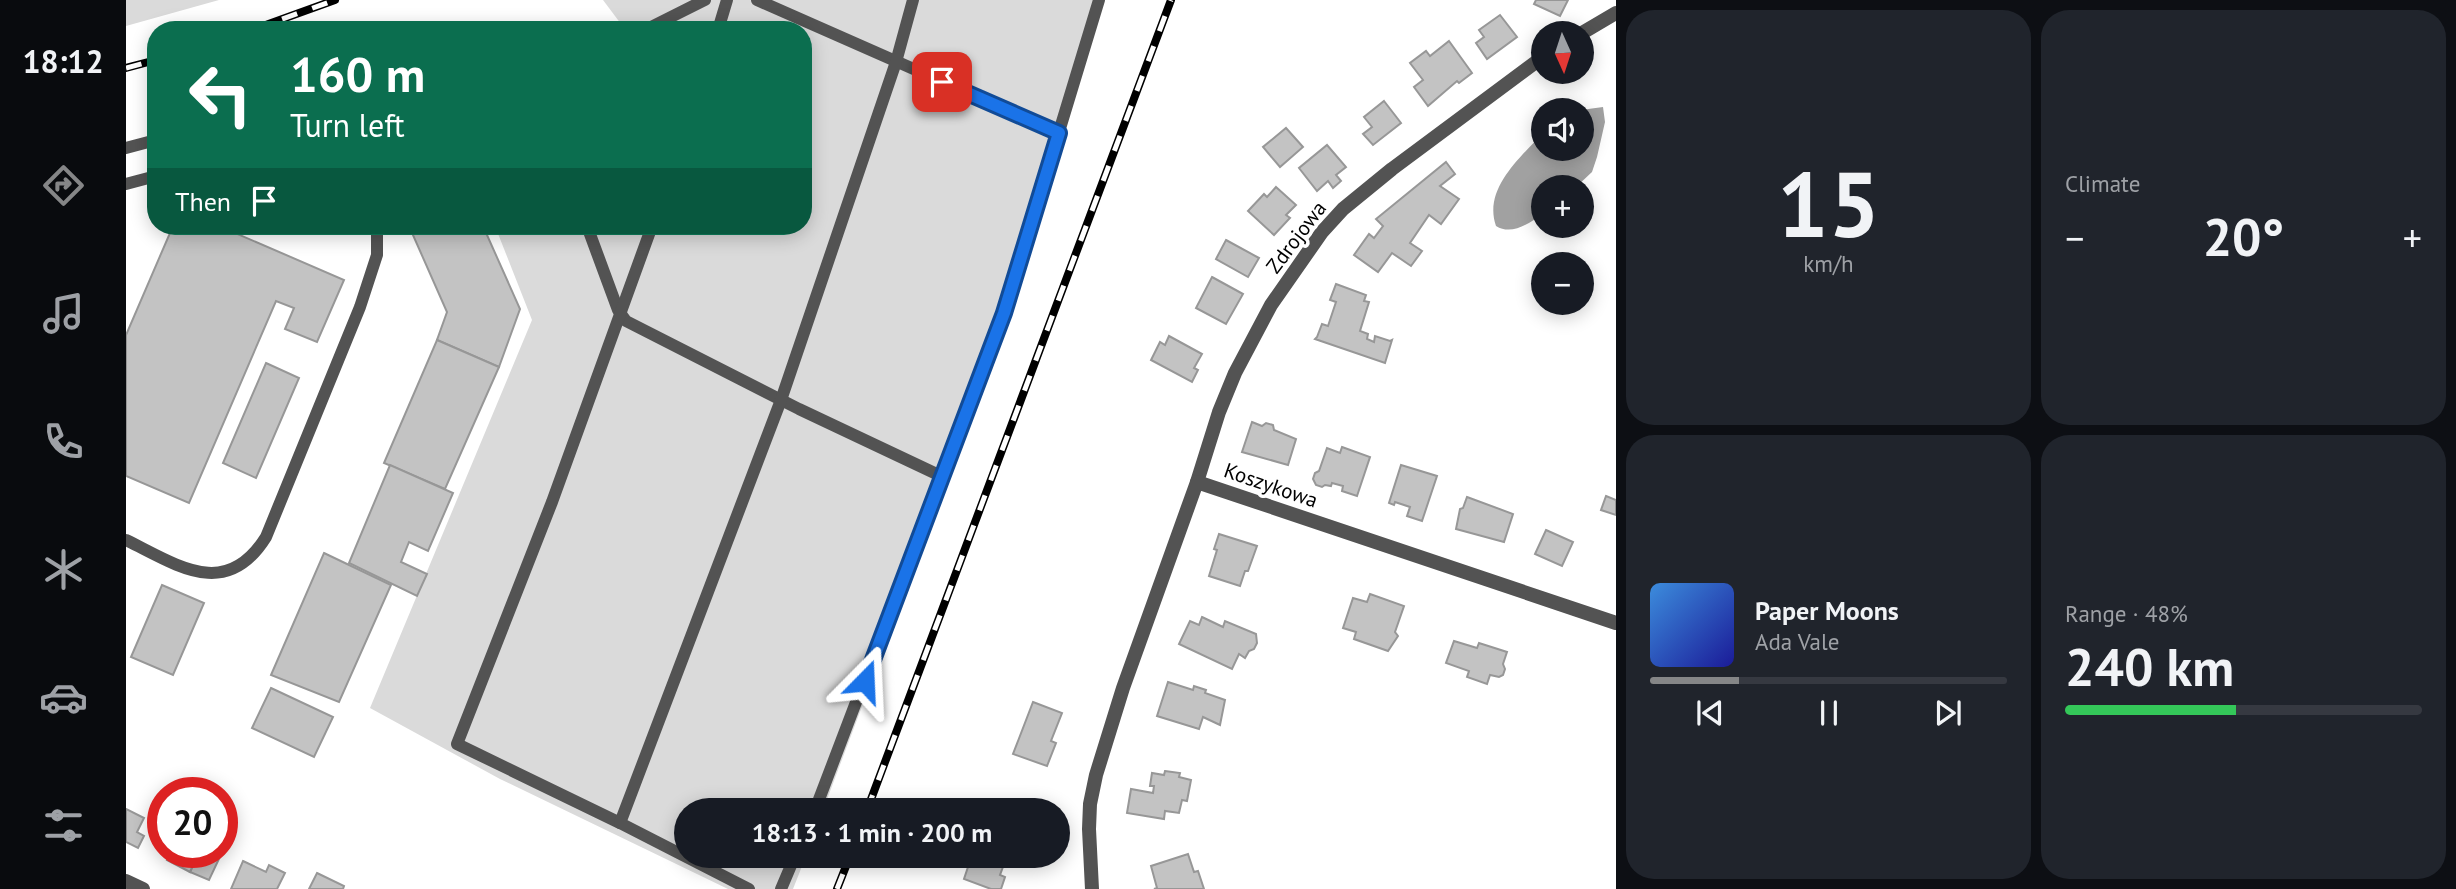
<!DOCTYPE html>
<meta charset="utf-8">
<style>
:root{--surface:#171b24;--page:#20242c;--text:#f1f3f6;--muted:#9ea1a6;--line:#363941;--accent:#858687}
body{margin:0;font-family:"PT Sans",sans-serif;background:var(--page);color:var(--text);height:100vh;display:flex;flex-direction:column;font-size:26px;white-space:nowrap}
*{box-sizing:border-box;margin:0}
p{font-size:23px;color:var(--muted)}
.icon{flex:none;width:38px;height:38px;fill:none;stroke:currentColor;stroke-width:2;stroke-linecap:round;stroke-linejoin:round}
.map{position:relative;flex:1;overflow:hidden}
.panel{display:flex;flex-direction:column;gap:10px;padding:10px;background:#0d0f14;width:840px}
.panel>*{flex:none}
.top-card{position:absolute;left:21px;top:21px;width:665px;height:214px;border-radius:28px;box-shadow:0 4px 18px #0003;background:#0b6e4f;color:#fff;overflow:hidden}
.needle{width:46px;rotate:177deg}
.tools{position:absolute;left:1405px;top:21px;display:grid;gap:14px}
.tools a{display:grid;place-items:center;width:63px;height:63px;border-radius:50%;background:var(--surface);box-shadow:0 4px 18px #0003;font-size:35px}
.speed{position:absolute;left:21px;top:777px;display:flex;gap:14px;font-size:35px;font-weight:700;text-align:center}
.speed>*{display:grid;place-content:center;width:91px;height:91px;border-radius:50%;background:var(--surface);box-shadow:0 4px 18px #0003;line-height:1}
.speed .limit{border:10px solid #d22;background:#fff;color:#111}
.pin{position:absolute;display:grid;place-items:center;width:60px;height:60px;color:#fff;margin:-30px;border-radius:14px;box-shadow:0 4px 10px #0006}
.me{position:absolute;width:77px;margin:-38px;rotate:21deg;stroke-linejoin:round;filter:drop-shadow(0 0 5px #0008)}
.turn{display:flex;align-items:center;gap:24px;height:147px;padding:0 28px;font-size:32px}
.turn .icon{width:91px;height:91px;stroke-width:2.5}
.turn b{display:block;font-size:49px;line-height:60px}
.then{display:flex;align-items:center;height:66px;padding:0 28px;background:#0003;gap:14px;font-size:26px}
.big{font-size:52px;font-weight:800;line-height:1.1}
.panel .widget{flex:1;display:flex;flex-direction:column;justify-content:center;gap:10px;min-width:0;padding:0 24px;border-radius:28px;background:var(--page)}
.panel .dial{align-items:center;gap:0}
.dial b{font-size:91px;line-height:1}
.song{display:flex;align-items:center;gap:21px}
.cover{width:84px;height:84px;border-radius:10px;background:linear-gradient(135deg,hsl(210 70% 55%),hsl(240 70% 35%))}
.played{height:7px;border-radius:4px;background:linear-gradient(90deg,var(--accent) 25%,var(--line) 25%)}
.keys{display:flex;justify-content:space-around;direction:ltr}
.heat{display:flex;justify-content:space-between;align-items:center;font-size:38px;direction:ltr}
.charge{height:10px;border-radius:5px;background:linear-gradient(90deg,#34c759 48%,var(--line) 0)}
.panel .tiles{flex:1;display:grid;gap:10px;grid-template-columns:repeat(2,1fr)}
.trip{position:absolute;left:548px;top:798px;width:396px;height:70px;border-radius:35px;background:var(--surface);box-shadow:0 4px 18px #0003;font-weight:800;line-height:70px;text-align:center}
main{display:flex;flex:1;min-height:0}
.tab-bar{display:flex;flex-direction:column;width:126px;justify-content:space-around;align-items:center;background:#090b0e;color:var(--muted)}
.tab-bar .icon{width:49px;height:49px}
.tab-bar .selected{color:var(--accent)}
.tab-bar b{font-size:32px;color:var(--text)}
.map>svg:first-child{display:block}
</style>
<main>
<nav class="tab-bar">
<b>18:12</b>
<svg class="icon selected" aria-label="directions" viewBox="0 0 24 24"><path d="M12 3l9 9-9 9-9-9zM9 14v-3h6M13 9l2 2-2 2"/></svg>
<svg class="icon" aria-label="music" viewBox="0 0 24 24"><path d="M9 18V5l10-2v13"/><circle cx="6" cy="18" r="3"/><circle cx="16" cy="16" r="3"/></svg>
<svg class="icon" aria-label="phone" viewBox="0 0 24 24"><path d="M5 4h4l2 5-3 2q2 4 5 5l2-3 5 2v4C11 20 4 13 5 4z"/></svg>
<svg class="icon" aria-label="climate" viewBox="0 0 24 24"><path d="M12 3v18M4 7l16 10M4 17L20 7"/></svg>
<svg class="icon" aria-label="car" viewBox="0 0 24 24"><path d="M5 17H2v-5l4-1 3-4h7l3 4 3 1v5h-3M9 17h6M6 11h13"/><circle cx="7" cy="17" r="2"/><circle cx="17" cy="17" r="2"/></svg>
<svg class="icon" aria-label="filters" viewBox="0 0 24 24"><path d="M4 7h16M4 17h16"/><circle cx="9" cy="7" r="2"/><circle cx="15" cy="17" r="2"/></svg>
</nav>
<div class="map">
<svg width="1490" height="889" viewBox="0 0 1490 889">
<rect width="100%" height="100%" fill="#fff"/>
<g fill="#dadada">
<polygon points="0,0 93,0 0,26"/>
<polygon points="477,0 977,0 884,314 697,810 560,810 560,856 680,856 667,889 602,889 374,779 244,708 406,320 369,226 677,226 677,30 483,30 495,24"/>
</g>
<path fill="#a1a1a1" d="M1477,107L1479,122L1471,157L1466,172L1450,187H1418L1417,214C1403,223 1386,236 1370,226C1357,189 1394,158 1417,133L1418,149H1456L1455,110Z"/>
<g fill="#c3c3c3" stroke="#979797" stroke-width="2">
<polygon points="1410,0 1442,0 1434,16 1408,4"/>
<polygon points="1374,15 1391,37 1361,59 1350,43 1358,37 1353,30"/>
<polygon points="1323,41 1346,73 1333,83 1331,81 1302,106 1288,87 1297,80 1284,63 1300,51 1304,56"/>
<polygon points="1258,101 1275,123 1247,145 1237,134 1246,127 1238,117"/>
<polygon points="1160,128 1177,147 1154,167 1137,147"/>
<polygon points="1201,145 1220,167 1210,175 1215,181 1207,188 1202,181 1191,191 1173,168"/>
<polygon points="1320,162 1329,174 1314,186 1333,199 1315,224 1303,215 1284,243 1296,251 1285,266 1266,253 1252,272 1228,255 1243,234 1248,238 1257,226 1250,219"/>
<polygon points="1150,187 1170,205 1160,215 1164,218 1148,235 1122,211 1138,194 1141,197"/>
<polygon points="47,226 93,226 218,280 191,342 159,329 168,308 150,301 63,503 0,476 0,335"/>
<polygon points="283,226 357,226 394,309 373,367 311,340 321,312"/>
<polygon points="1100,240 1133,258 1122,277 1090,259"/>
<polygon points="1086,277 1117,294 1100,324 1070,308"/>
<polygon points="1210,284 1240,295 1238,301 1243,302 1234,331 1242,334 1241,339 1248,342 1249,336 1264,341 1266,340 1259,363 1189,339 1191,337 1196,324 1202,326 1210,302 1204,300"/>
<polygon points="1043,336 1076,354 1068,368 1072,370 1066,382 1025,360 1034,342 1039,345"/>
<polygon points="311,340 373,367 319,489 258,463"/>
<polygon points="140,363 173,378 130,478 97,463"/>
<polygon points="1126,422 1136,426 1140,423 1147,425 1148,430 1170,439 1162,465 1116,452"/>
<polygon points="1216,447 1244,457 1231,496 1216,491 1217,486 1206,483 1205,486 1199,485 1196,487 1190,485 1187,479 1189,473 1193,471 1201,448 1214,453"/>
<polygon points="264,465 327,493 302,551 283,542 275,562 301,574 291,596 223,563"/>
<polygon points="1275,465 1311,476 1296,521 1281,516 1284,507 1269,502 1268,505 1263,503"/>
<polygon points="1480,496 1490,500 1490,515 1475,510"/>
<polygon points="1341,497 1387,514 1378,542 1330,529 1334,509 1337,508"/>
<polygon points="1420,530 1447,542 1436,566 1409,554"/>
<polygon points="1093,534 1131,546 1122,571 1119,571 1114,586 1083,576 1091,550 1088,549"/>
<polygon points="198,553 265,585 213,702 145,675"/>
<polygon points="36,585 78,603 47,675 5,657"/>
<polygon points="1244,594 1278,606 1269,632 1272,636 1262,651 1228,639 1230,632 1217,628 1227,598 1241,602"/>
<polygon points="1076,617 1097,627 1099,621 1130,634 1131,643 1128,649 1123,651 1119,658 1113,654 1106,669 1053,644 1064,621 1073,625"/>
<polygon points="1328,641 1351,648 1353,643 1381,652 1377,664 1379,669 1377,675 1373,677 1364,675 1361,684 1341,677 1343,671 1320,663"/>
<polygon points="1042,682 1067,690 1068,686 1080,690 1079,693 1099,700 1094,725 1077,717 1073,729 1031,716"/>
<polygon points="145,688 207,717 188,757 126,728"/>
<polygon points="907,702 936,713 925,741 930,743 921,766 887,754"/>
<polygon points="1039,771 1054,773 1053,777 1065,780 1061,801 1056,800 1053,813 1039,811 1038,819 1001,813 1005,789 1027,793 1028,786 1024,786 1026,773 1038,775"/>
<polygon points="0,809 18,818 11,832 18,836 12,848 0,842"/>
<polygon points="96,843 100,844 83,880 64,872 73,852 96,852"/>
<polygon points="45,852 73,852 64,872 41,860"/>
<polygon points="1062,854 1068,872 1072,871 1078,889 1028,889 1031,888 1025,866"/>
<polygon points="842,856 881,856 874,875 879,877 875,889 865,889 838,879 844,861 840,860"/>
<polygon points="117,861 140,872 143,865 159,873 151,889 105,889"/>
<polygon points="191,873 218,886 217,889 183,889"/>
</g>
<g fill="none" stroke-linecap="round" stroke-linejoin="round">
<g stroke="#535353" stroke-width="12">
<polyline points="631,0 933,133"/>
<polyline points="519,30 579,0"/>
<polyline points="592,30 601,0"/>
<polyline points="0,148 30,140"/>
<polyline points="0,184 30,176"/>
<polyline points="461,226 492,310 500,321 673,409 817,477"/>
<path d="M0,540C51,565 100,601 140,537L234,307L251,255V226"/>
<polyline points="689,810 878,313 973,0"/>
<polyline points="494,823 331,744 426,502 526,226"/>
<polyline points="623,889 494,823 655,400 770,62 787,0"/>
<polyline points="655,889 669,856"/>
</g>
<g stroke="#535353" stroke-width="14">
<polyline points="1456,33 1490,13"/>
<polyline points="1071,482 1093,412 1109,373 1145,305 1196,232 1217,209 1266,169 1418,56"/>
<polyline points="0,881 17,889"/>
<polyline points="966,889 963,829 964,804 970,775 997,688 1071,482 1490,623"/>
</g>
<defs>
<g id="rail">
<polyline points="126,30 209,0"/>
<polyline points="0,68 30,60"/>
<polyline points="741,810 1045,0"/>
<polyline points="711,889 724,856"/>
</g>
</defs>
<use href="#rail" stroke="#000" stroke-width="8"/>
<use href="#rail" stroke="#fff" stroke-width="5" stroke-dasharray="16" stroke-linecap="butt"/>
</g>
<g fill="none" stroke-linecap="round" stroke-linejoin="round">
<defs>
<polyline id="route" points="739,681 878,313 933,133 816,82"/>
</defs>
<use href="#route" stroke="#114b97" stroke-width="18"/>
<use href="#route" stroke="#1a73e8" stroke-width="12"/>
</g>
<g text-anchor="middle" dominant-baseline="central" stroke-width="7" stroke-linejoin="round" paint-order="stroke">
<g font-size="21" fill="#000" stroke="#fff">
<text transform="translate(1170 237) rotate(-53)">Zdrojowa</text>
<text transform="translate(1145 485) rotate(19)">Koszykowa</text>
</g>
</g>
</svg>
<div class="tools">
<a><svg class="needle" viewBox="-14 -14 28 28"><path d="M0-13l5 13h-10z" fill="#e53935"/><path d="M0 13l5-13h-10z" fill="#9ea1a6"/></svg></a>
<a><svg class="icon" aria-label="sound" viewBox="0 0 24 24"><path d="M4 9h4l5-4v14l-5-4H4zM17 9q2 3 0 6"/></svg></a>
<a>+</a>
<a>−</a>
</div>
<div class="speed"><div class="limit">20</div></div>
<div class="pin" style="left:816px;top:82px;background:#d93025"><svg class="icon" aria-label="arrive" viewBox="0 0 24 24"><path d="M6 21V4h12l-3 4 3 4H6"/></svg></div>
<svg class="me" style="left:739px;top:681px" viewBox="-20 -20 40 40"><path d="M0-17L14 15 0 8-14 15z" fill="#1a73e8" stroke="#fff" stroke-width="4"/></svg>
<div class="trip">18:13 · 1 min · 200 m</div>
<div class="top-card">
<div class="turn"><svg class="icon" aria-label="left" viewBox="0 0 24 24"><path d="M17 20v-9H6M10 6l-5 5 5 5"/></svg><div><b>160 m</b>Turn left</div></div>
<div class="then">Then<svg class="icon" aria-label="arrive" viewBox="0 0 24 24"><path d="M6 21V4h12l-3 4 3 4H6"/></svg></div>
</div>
</div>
<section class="panel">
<div class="tiles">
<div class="widget dial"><b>15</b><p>km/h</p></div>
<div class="widget"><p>Climate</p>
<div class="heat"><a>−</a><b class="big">20°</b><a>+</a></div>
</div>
<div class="widget">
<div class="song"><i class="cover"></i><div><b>Paper Moons</b><p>Ada Vale</p></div></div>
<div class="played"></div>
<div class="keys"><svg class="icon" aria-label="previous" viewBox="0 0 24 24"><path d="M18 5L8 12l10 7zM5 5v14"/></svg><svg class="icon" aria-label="pause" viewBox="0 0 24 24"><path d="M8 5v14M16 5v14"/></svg><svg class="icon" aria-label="next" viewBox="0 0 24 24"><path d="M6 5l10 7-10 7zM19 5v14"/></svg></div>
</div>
<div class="widget"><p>Range · 48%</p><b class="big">240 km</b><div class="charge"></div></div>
</div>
</section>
</main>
